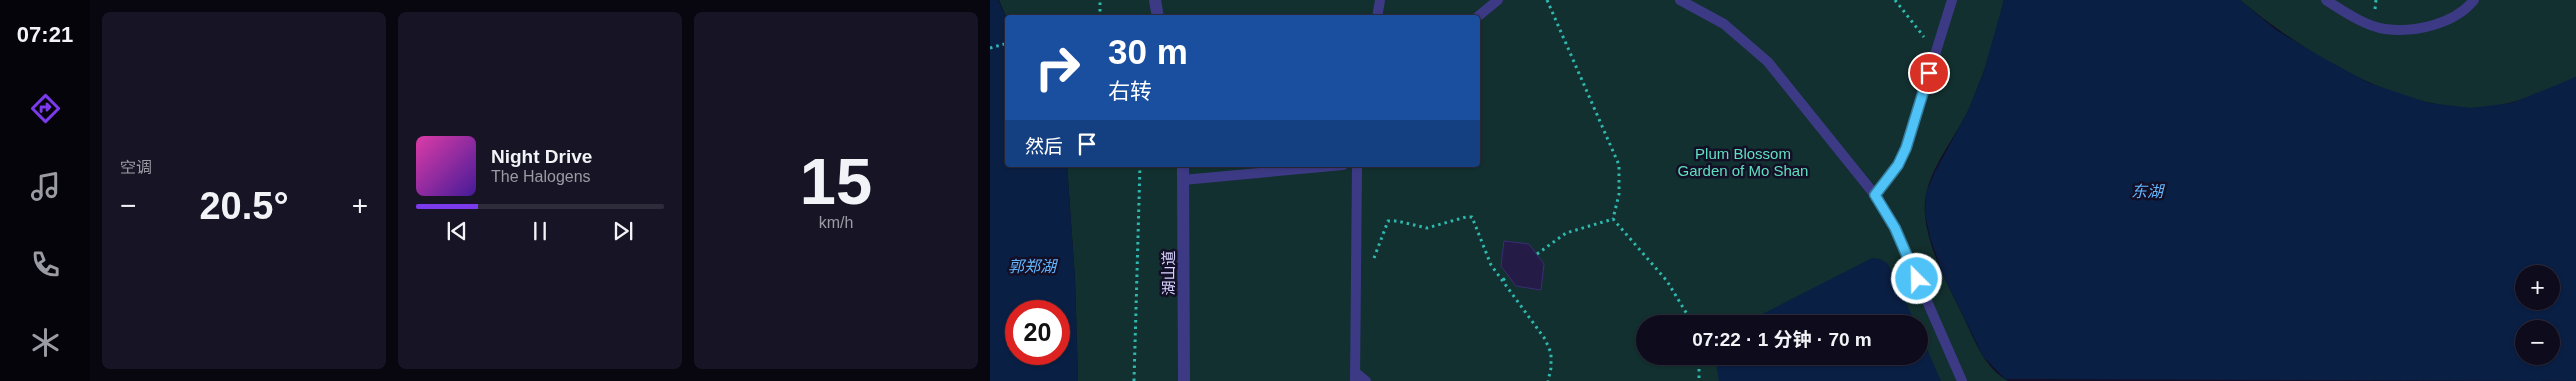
<!DOCTYPE html>
<html lang="zh">
<meta charset="utf-8">
<style>
:root{--surface:#0e0b1c;--page:#171425;--text:#f1f3f6;--muted:#9b9ba3;--line:#2e2b3b;--accent:#7c3aed}
body{margin:0;font-family:Helvetica,"Noto Sans SC",sans-serif;background:var(--page);color:var(--text);height:100vh;display:flex;flex-direction:column;font-size:19px;white-space:nowrap}
*{box-sizing:border-box;margin:0}
p{font-size:16px;color:var(--muted)}
.icon{flex:none;width:28px;height:28px;fill:none;stroke:currentColor;stroke-width:2;stroke-linecap:round;stroke-linejoin:round}
.map{position:relative;flex:1;overflow:hidden}
.side{display:flex;flex-direction:column;gap:12px;padding:12px;background:#08060f;width:900px}
.side>*{flex:none}
.hud{position:absolute;left:15px;top:15px;width:475px;height:152px;border-radius:5px;box-shadow:0 1px 4px #0004,0 0 0 1px var(--line);background:#1a4fa0;color:#fff;overflow:hidden}
.controls{position:absolute;left:1525px;top:265px;display:grid;gap:10px}
.controls a{display:grid;place-items:center;width:45px;height:45px;border-radius:50%;background:var(--surface);box-shadow:0 1px 4px #0004,0 0 0 1px var(--line);font-size:25px}
.speed{position:absolute;left:15px;top:300px;display:flex;gap:10px;font-size:25px;font-weight:700;text-align:center}
.speed>*{display:grid;place-content:center;width:65px;height:65px;border-radius:50%;background:var(--surface);box-shadow:0 1px 4px #0004,0 0 0 1px var(--line);line-height:1}
.speed .limit{border:8px solid #d22;background:#fff;color:#111}
.pin{position:absolute;display:grid;place-items:center;width:42px;height:42px;color:#fff;margin:-21px;border:2px solid #fff;border-radius:50%;box-shadow:0 1px 5px #0007}
.me{position:absolute;width:55px;margin:-28px;rotate:337deg;stroke-linejoin:round;filter:drop-shadow(0 0 4px #0008)}
.turn{display:flex;align-items:center;gap:18px;height:105px;padding:0 20px;font-size:22px}
.turn .icon{width:65px;height:65px;stroke-width:2.5}
.turn b{display:block;font-size:35px;line-height:42px}
.then{display:flex;align-items:center;height:48px;padding:0 20px;background:#0003;gap:10px;font-size:19px}
.big{font-size:38px;font-weight:700;line-height:1.1}
.side .widget{flex:1;display:flex;flex-direction:column;justify-content:center;gap:8px;min-width:0;padding:0 18px;border-radius:8px;background:var(--page)}
.side .dial{align-items:center;gap:0}
.dial b{font-size:65px;line-height:1}
.song{display:flex;align-items:center;gap:15px}
.cover{width:60px;height:60px;border-radius:8px;background:linear-gradient(135deg,hsl(320 70% 55%),hsl(260 70% 35%))}
.played{height:5px;border-radius:2px;background:linear-gradient(90deg,var(--accent) 25%,var(--line) 25%)}
.keys{display:flex;justify-content:space-around;direction:ltr}
.heat{display:flex;justify-content:space-between;align-items:center;font-size:28px;direction:ltr}
.side .tiles{flex:1;display:grid;gap:12px;grid-template-columns:repeat(3,1fr)}
.trip{position:absolute;left:646px;top:315px;width:292px;height:50px;border-radius:25px;background:var(--surface);box-shadow:0 1px 4px #0004,0 0 0 1px var(--line);font-weight:700;line-height:50px;text-align:center}
main{display:flex;flex:1;min-height:0}
.dock{display:flex;flex-direction:column;width:90px;justify-content:space-around;align-items:center;background:#06040b;color:var(--muted)}
.dock .icon{width:35px;height:35px}
.dock .current{color:var(--accent)}
.dock b{font-size:22px;color:var(--text)}
.map>svg:first-child{display:block}
</style>
<main>
<nav class="dock">
<b>07:21</b>
<svg class="icon current" aria-label="directions" viewBox="0 0 24 24"><path d="M12 3l9 9-9 9-9-9zM9 14v-3h6M13 9l2 2-2 2"/></svg>
<svg class="icon" aria-label="music" viewBox="0 0 24 24"><path d="M9 18V5l10-2v13"/><circle cx="6" cy="18" r="3"/><circle cx="16" cy="16" r="3"/></svg>
<svg class="icon" aria-label="phone" viewBox="0 0 24 24"><path d="M5 4h4l2 5-3 2q2 4 5 5l2-3 5 2v4C11 20 4 13 5 4z"/></svg>
<svg class="icon" aria-label="climate" viewBox="0 0 24 24"><path d="M12 3v18M4 7l16 10M4 17L20 7"/></svg>
</nav>
<section class="side">
<div class="tiles">
<div class="widget"><p>空调</p>
<div class="heat"><a>−</a><b class="big">20.5°</b><a>+</a></div>
</div>
<div class="widget">
<div class="song"><i class="cover"></i><div><b>Night Drive</b><p>The Halogens</p></div></div>
<div class="played"></div>
<div class="keys"><svg class="icon" aria-label="previous" viewBox="0 0 24 24"><path d="M18 5L8 12l10 7zM5 5v14"/></svg><svg class="icon" aria-label="pause" viewBox="0 0 24 24"><path d="M8 5v14M16 5v14"/></svg><svg class="icon" aria-label="next" viewBox="0 0 24 24"><path d="M6 5l10 7-10 7zM19 5v14"/></svg></div>
</div>
<div class="widget dial"><b>15</b><p>km/h</p></div>
</div>
</section>
<div class="map">
<svg width="1586" height="381" viewBox="0 0 1586 381">
<rect width="100%" height="100%" fill="#130f26"/>
<g fill="#12302f" fill-rule="evenodd">
<path d="M9,0H1014C1007,25 1002,52 992,76C987,88 983,100 978,111C962,143 931,178 935,215C938,249 957,283 972,314C984,338 993,367 1018,381H88L85,279L77,165H488V18L17,19ZM655,324H930V356H655Z"/>
<path d="M1250,0H1586V77C1554,93 1517,108 1481,108C1398,106 1311,50 1250,0Z"/>
</g>
<g fill="#0a1f44" fill-rule="evenodd">
<path d="M0,0H8L17,19L18,165H77L85,279L88,381H0ZM69,311V354H26V311Z"/>
<path d="M1014,0H1250L1286,30L1326,54L1379,83L1439,103L1481,108L1522,103L1586,77V381L1015,379L993,356L953,275L940,237L935,214L936,193L945,172L978,111L993,74ZM1534,274H1561V301H1534ZM1534,329H1561V356H1534Z"/>
<polygon points="882,258 890,259 898,264 926,324 753,324"/>
<polygon points="930,333 951,381 729,381 725,356 930,356"/>
</g>
<polygon fill="#241b47" stroke="#3b2d73" points="514,241 539,244 554,264 551,290 526,286 511,266"/>
<g fill="none" stroke-linecap="round" stroke-linejoin="round">
<g stroke="#2fb8b0" stroke-width="3" stroke-dasharray="2.5 4" stroke-linecap="butt">
<polyline points="557,0 629,165 629,194 623,219"/>
<polyline points="905,0 934,37"/>
<polyline points="1385,9 1386,0"/>
<polyline points="110,18 110,0"/>
<polyline points="0,48 18,43"/>
<polyline points="547,254 576,233 623,219 677,281 703,324"/>
<polyline points="384,258 398,221 407,221 437,228 476,217 482,217 501,265 555,339 561,353 561,368 558,381"/>
<polyline points="513,280 518,276"/>
<polyline points="709,356 709,381"/>
<polyline points="144,381 150,165"/>
</g>
<g stroke="#3d3a85" stroke-width="10">
<polyline points="690,0 734,24 778,62 885,195 905,228 972,381"/>
<path d="M1336,0C1353,11 1375,26 1395,29C1425,33 1465,24 1484,0"/>
<polyline points="387,18 390,0"/>
<polyline points="486,18 508,0"/>
<polyline points="193,180 353,165"/>
<polyline points="885,195 908,165 916,148 962,0"/>
<polyline points="365,372 376,381"/>
<polyline points="365,381 367,165"/>
</g>
<g stroke="#3d3a85" stroke-width="12">
<polyline points="165,0 168,18"/>
<polyline points="193,165 194,381"/>
</g>
</g>
<g fill="none" stroke-linecap="round" stroke-linejoin="round">
<defs>
<polyline id="route" points="927,279 905,228 885,195 908,165 916,148 939,73"/>
</defs>
<use href="#route" stroke="#337fa1" stroke-width="12"/>
<use href="#route" stroke="#4fc3f7" stroke-width="9"/>
</g>
<g text-anchor="middle" dominant-baseline="central" stroke-width="5" stroke-linejoin="round" paint-order="stroke">
<g font-size="15" fill="#5fe0c0" stroke="#130f26">
<text x="753" y="153">Plum Blossom<tspan x="753" dy="17">Garden of Mo Shan</tspan></text>
</g>
<g font-size="15" fill="#d9d4ff" stroke="#130f26">
<text transform="translate(178 273) rotate(-90)">湖山道</text>
</g>
<g font-size="16" font-style="italic" fill="#62b6ff" stroke="#130f26">
<text x="1157" y="191">东湖</text>
<text x="42" y="266">郭郑湖</text>
</g>
</g>
</svg>
<div class="controls">
<a>+</a>
<a>−</a>
</div>
<div class="speed"><div class="limit">20</div></div>
<div class="pin" style="left:939px;top:73px;background:#d93025"><svg class="icon" aria-label="arrive" viewBox="0 0 24 24"><path d="M6 21V4h12l-3 4 3 4H6"/></svg></div>
<svg class="me" style="left:927px;top:279px" viewBox="-20 -20 40 40"><circle r="17" fill="#4fc3f7" stroke="#fff" stroke-width="3"/><path d="M0-11L8 9 0 5-8 9z" fill="#fff"/></svg>
<div class="trip">07:22 · 1 分钟 · 70 m</div>
<div class="hud">
<div class="turn"><svg class="icon" aria-label="right" viewBox="0 0 24 24"><path d="M7 20v-9h11M14 6l5 5-5 5"/></svg><div><b>30 m</b>右转</div></div>
<div class="then">然后<svg class="icon" aria-label="arrive" viewBox="0 0 24 24"><path d="M6 21V4h12l-3 4 3 4H6"/></svg></div>
</div>
</div>
</main>
